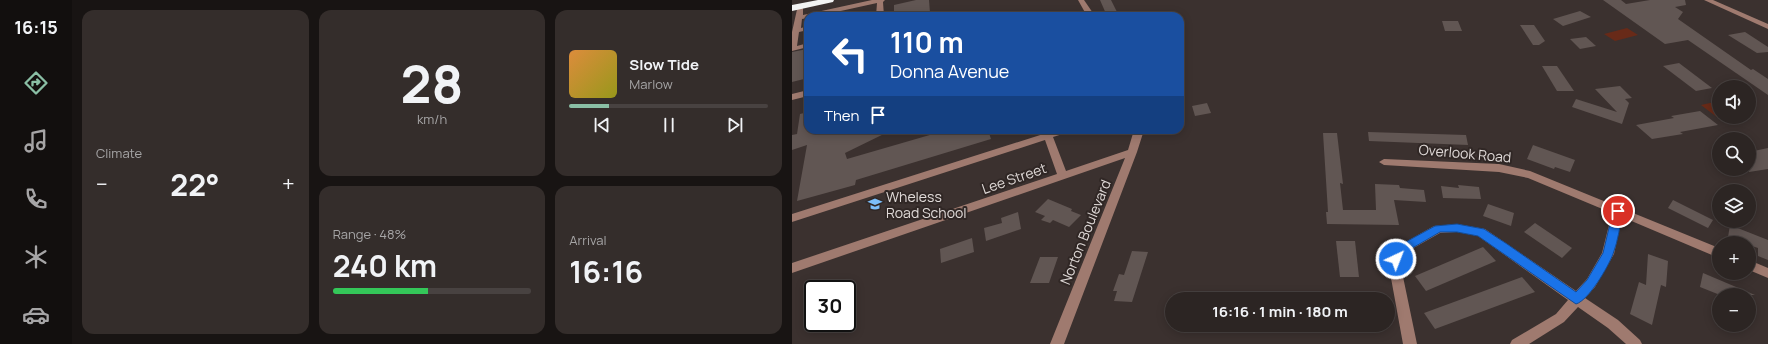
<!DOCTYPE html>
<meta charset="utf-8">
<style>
:root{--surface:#2c2523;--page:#342d2b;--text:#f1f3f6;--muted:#a6a5a6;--line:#484241;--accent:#8abfa5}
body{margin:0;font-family:Manrope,sans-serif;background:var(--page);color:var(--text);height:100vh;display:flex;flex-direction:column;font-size:15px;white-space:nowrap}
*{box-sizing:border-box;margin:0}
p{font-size:13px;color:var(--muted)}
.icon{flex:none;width:22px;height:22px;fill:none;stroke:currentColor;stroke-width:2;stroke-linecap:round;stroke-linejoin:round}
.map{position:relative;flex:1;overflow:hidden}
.panel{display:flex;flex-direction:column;gap:10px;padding:10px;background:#181413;width:720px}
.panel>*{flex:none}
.banner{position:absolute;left:12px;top:12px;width:380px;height:122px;border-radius:12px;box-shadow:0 2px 10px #0003,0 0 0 1px var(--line);background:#1a4fa0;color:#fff;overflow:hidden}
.fabs{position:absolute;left:920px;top:80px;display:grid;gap:8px}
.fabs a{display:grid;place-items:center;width:44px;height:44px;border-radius:50%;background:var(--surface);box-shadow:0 2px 10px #0003,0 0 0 1px var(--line);font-size:20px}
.speed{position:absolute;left:12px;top:280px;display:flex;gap:8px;font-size:20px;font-weight:700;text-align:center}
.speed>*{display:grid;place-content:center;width:52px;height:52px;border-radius:50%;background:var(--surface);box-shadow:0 2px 10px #0003,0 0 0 1px var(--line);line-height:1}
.speed .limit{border:2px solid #111;border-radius:6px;background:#fff;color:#111}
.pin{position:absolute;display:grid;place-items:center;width:34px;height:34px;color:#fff;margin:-17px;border:2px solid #fff;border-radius:50%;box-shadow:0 1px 4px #0007}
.me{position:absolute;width:44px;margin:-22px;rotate:43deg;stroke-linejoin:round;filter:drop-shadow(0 0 3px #0008)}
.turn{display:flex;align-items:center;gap:14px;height:84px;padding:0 20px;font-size:18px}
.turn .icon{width:52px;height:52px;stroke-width:2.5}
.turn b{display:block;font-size:28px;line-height:34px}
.then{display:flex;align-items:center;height:38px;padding:0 20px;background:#0003;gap:8px;font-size:15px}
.big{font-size:30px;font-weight:700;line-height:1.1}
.panel .card{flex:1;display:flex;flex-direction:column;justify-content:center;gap:6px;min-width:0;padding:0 14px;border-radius:12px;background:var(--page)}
.panel .dial{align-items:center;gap:0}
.dial b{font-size:52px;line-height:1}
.song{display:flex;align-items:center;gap:12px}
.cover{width:48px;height:48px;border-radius:6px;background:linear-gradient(135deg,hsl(30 70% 55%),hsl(60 70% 35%))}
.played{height:4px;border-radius:2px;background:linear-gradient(90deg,var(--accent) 20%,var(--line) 20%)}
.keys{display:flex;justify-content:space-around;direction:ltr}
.heat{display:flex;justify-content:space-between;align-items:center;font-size:22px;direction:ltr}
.charge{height:6px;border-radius:3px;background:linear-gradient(90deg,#34c759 48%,var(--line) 0)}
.panel .tiles{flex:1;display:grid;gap:10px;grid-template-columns:repeat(3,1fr)}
.card:first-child{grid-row:span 2}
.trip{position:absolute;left:373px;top:292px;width:230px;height:40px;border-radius:20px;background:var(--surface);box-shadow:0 2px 10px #0003,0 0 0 1px var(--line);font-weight:700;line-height:40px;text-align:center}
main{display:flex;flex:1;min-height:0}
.tabs{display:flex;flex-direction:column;width:72px;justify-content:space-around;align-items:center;background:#120f0e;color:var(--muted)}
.tabs .icon{width:28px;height:28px}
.tabs .selected{color:var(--accent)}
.tabs b{font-size:18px;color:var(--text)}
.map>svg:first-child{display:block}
</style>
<main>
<nav class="tabs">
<b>16:15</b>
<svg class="icon selected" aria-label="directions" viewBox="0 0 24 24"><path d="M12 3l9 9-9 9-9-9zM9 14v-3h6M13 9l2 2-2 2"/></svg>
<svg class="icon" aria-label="music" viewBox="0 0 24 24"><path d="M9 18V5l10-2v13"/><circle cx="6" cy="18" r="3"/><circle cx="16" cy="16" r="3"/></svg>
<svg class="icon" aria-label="phone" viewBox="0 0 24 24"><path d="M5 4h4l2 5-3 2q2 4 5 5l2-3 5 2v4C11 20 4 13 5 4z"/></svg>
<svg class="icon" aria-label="climate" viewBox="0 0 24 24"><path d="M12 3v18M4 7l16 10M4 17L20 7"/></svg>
<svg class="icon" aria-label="car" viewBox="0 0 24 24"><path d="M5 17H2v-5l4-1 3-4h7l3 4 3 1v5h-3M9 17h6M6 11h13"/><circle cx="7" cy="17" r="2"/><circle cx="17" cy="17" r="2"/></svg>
</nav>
<section class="panel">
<div class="tiles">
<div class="card"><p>Climate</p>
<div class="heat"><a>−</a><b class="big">22°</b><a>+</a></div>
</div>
<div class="card dial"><b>28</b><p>km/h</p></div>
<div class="card">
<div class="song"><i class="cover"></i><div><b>Slow Tide</b><p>Marlow</p></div></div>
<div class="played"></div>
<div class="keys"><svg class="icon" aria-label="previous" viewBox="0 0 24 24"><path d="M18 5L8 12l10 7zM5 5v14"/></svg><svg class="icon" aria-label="pause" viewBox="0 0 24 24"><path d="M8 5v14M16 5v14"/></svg><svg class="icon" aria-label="next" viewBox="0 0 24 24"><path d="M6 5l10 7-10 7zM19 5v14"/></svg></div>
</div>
<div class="card"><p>Range · 48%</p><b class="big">240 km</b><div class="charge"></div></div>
<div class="card"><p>Arrival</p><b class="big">16:16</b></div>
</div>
</section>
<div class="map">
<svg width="976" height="344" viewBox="0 0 976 344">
<rect width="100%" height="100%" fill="#3b312f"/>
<g fill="#682a18">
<polygon points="835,28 846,35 823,41 812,34"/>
<polygon points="927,101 927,117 945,117 930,121 909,105"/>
</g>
<g fill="#615653">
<polygon points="124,0 137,0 138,13 126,16 102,16 102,5"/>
<polygon points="308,0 319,0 327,16 315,16"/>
<polygon points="811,0 829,0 834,4 858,0 893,0 894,5 883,7 891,12 886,19 959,70 961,69 976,79 976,95 896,40 873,44"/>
<polygon points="788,11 799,17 771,26 761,19"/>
<polygon points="650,21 666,21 670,31 653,31"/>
<polygon points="728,25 742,25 753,41 747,45 741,45"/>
<polygon points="953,32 976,47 976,52 965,53 936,35"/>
<polygon points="794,37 804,46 788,49 778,39"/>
<polygon points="15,49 16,78 0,82 0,52"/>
<polygon points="887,63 920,88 904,91 871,66"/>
<polygon points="750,66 765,66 782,91 765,91"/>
<polygon points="828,86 840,98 833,99 837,103 830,124 780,107 784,99 825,112 803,89"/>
<polygon points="415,103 419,113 403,116 400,106"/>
<polygon points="908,111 926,125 888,132 891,134 860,139 844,125 882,118 879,116"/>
<polygon points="16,112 16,130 100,130 53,153 55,159 155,130 196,130 199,139 64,180 63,185 5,201 15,145 0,150 0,135 5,134 8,114"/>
<polygon points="576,132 674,135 676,145 577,141"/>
<polygon points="531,133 545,133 551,184 548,183 551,210 584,210 583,184 607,185 608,188 632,190 634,202 602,200 607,225 535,224 534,212 536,212"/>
<polygon points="741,145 783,160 778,172 763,167 762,169 735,159"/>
<polygon points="976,148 976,169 957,172 957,152"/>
<polygon points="666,185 687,187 689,199 651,198 649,186 667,188"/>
<polygon points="256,199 280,209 279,211 289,215 277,227 261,220 258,223 249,220 253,216 243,212"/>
<polygon points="881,200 921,220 916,228 876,208"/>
<polygon points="696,204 722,213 719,226 691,216"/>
<polygon points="226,212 229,229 194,241 192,228 210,223 209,218"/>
<polygon points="743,223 780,248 770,258 732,232"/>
<polygon points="938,225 976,240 976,260 966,256 966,248 957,245 957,243 936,237"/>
<polygon points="180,238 182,252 149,263 148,249"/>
<polygon points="544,241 563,241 567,277 548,277"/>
<polygon points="691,247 704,261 634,291 623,276"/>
<polygon points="340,251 356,252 340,302 322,301 325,291 321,291 327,274 332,275"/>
<polygon points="856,254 876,261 874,287 869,285 860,325 838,314 847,282 854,285"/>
<polygon points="248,257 266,257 257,283 238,283"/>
<polygon points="911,273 963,295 928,295 908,287"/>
<polygon points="730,277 743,292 643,329 632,313"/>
</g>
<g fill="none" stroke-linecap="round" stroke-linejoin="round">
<g fill="#9f7a6f" fill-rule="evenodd">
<polygon points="80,0 93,0 91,2 92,16 84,16 85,3 26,16 16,16 16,18 10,19 9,28 16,26 16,30 7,32 5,46 16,43 16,47 0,51 0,32 6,5 11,6 11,15"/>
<polygon points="286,0 292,0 303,16 295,16"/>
<polygon points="912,0 921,0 976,24 976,29"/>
<polygon points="16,90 16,96 0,100 0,94"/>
<polygon points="264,130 279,130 277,132 261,137 274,171 336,150 342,130 352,130 345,152 272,344 258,344 333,158 0,273 0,263 265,174 253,140 0,222 0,214"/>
<polygon points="592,159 707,164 738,171 927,248 927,258 830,217 822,254 803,287 793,298 826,320 848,340 850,344 834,344 816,328 786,307 772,322 737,344 718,344 720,340 764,314 776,300 686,236 665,232 648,233 618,250 610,261 609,267 625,344 611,344 597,267 600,256 610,244 642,226 665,224 693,229 784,291 795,279 810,253 820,213 736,178 707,172 592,165 587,162"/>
<polygon points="957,260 976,268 976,278 957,270"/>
</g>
<polygon fill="#f3f3f3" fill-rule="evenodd" points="26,0 42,0 41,2 0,11 0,5"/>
</g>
<path fill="#1a73e8" stroke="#114b97" d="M826,207L831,211C828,225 826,241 821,254C816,267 797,300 784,304L686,236L665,232H648L617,250L608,262L604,264L599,259L610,244L643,226L665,224L692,229L715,244L784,292L795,280L811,253L821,211Z"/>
<defs>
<symbol id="school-bare" viewBox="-9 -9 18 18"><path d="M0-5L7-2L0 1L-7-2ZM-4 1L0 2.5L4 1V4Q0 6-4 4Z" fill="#7cbef9" stroke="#302725" stroke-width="2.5" paint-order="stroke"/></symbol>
</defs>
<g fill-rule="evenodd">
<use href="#school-bare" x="73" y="194" width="20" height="20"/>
</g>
<g text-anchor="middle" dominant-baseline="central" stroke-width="4" stroke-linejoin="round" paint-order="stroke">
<g font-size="14" fill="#e0dad8" stroke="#302725">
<text transform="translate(673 153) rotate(5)">Overlook Road</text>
<text transform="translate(222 178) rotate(-19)">Lee Street</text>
<text transform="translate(293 232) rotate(-68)">Norton Boulevard</text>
</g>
<g font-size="14" fill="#e0dad8" stroke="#302725" text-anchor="start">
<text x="94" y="196">Wheless<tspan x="94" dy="16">Road School</tspan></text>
</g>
</g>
</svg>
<div class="fabs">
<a><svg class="icon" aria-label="sound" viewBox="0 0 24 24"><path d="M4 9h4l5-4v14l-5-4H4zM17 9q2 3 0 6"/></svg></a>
<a><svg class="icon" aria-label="search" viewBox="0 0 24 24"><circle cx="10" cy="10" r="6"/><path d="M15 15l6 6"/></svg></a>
<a><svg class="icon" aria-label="layers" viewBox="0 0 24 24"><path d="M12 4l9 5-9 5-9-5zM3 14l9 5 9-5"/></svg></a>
<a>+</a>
<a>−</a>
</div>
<div class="speed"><div class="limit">30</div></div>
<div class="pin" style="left:826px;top:211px;background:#d93025"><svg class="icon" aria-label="arrive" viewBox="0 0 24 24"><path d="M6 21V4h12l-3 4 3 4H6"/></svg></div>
<svg class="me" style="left:604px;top:259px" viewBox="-20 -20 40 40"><circle r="17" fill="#1a73e8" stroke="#fff" stroke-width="3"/><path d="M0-11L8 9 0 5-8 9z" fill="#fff"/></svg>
<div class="trip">16:16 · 1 min · 180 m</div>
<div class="banner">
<div class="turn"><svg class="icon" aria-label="left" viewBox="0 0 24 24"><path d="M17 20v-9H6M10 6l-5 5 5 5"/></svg><div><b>110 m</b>Donna Avenue</div></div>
<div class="then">Then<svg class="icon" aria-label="arrive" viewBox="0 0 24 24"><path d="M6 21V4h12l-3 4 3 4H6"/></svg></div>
</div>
</div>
</main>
